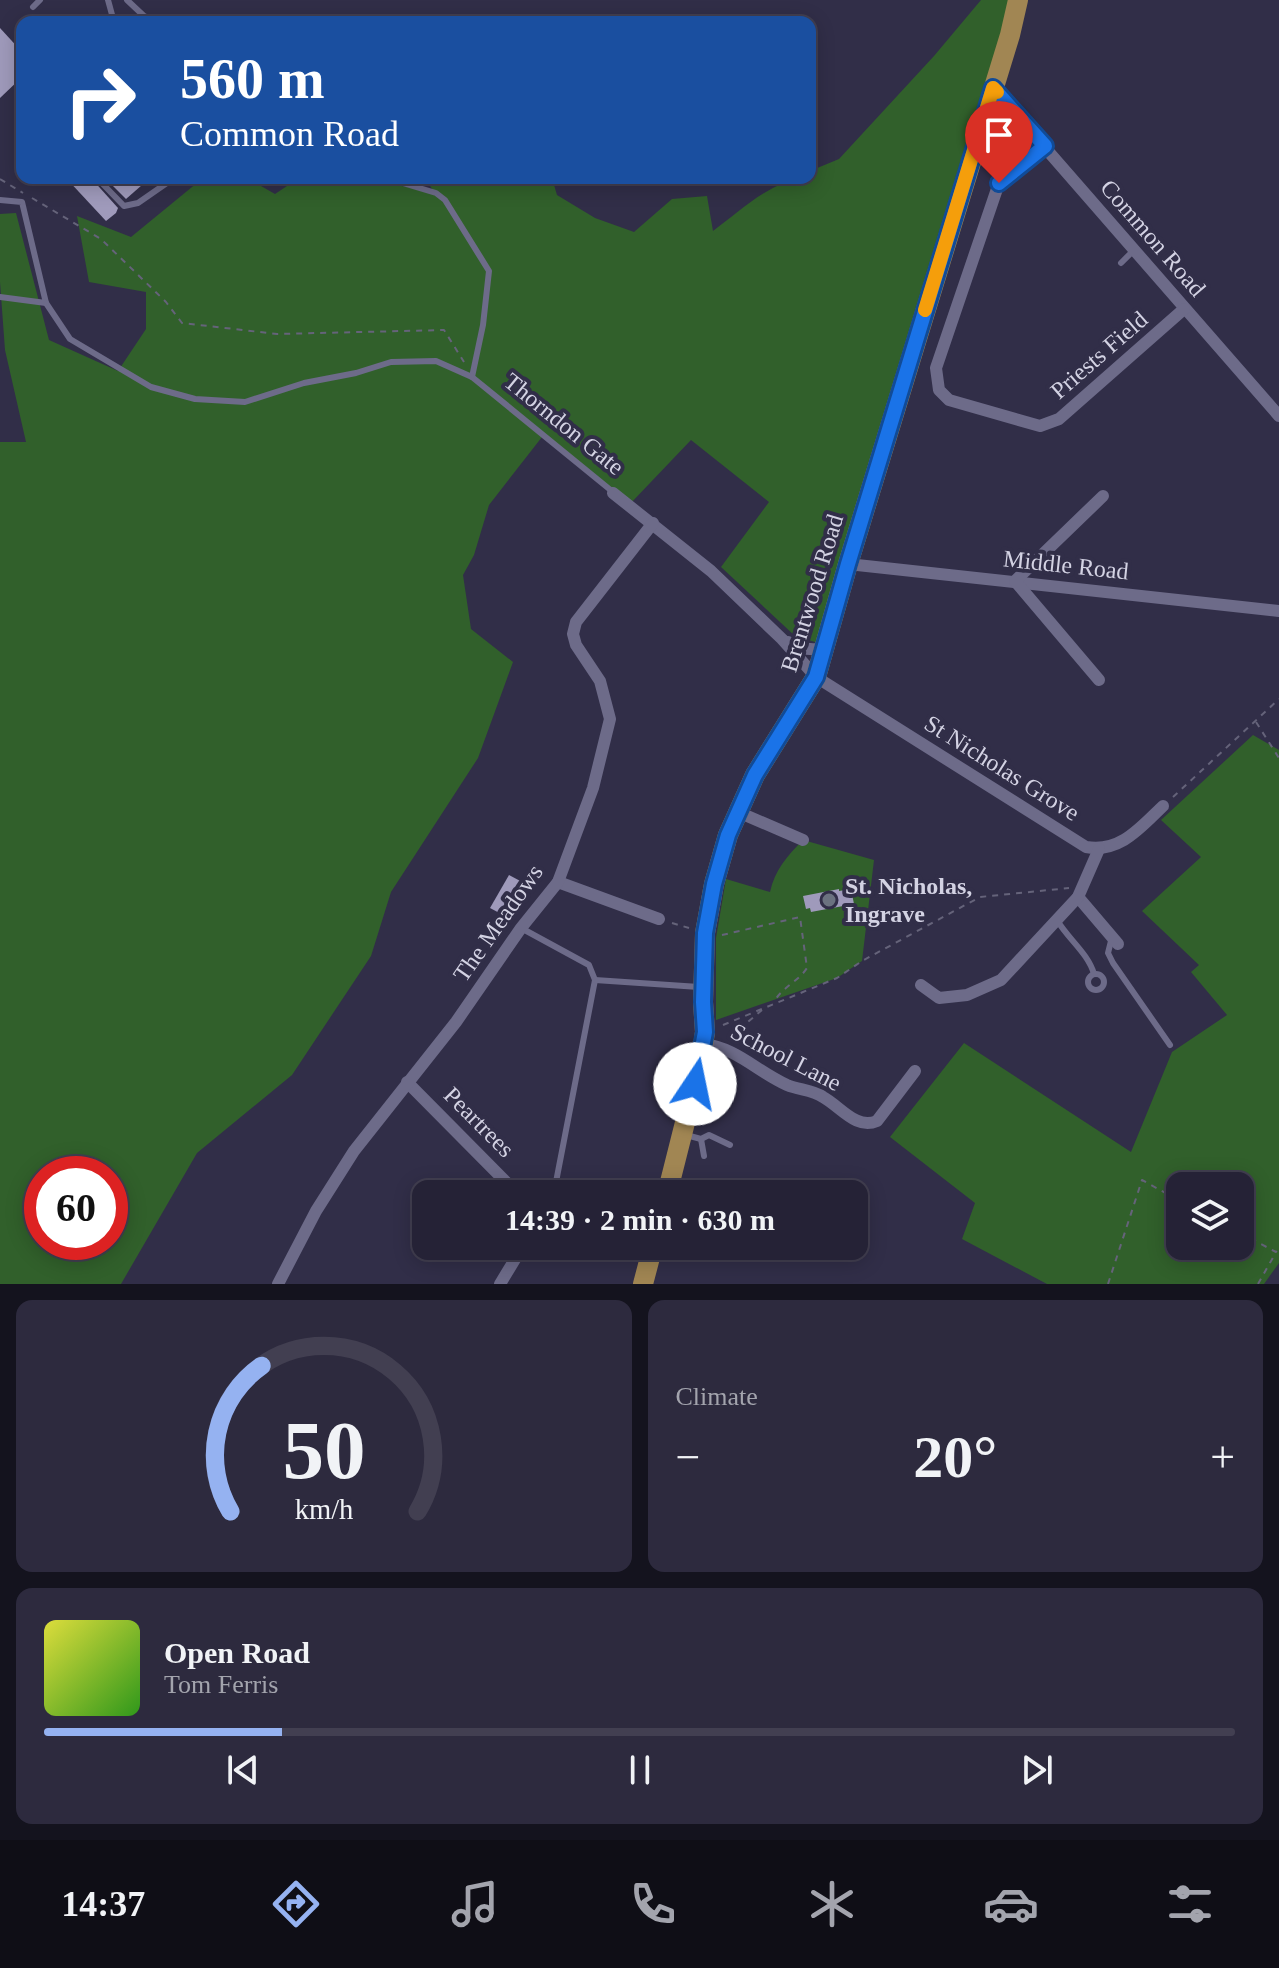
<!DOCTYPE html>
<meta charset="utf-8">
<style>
:root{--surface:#252236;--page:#2d2a3e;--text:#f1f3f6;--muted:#a3a4ad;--line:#423f51;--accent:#95b2f1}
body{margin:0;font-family:"Times New Roman",serif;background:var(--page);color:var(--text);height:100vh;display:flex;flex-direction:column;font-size:30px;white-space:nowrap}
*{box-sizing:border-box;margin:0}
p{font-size:26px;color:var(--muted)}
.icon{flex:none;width:44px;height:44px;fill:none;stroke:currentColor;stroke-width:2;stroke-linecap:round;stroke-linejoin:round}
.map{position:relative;height:1284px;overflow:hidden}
.side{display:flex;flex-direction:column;gap:16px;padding:16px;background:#14131e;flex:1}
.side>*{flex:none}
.hud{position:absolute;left:16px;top:16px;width:800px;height:168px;border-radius:16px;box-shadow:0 4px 20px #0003,0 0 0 2px var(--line);background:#1a4fa0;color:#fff;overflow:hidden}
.tools{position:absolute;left:1166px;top:1172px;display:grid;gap:16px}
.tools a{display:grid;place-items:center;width:88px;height:88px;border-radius:16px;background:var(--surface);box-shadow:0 4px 20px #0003,0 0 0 2px var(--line);font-size:40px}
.speed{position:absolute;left:24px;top:1156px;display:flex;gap:16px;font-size:40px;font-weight:700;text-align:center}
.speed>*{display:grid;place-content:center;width:104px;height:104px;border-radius:50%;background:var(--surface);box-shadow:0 4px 20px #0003,0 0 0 2px var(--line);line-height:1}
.speed .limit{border:12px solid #d22;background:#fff;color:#111}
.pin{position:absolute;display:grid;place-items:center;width:68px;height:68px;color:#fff;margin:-82px -34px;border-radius:50% 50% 50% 0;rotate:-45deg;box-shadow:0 0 8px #0007}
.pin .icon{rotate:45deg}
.me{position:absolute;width:88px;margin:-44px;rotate:11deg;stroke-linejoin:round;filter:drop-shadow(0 0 6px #0008)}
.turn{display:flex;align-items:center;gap:28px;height:168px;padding:0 32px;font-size:36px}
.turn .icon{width:104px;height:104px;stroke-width:2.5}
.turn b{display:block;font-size:56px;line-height:68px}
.big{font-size:60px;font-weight:700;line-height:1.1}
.side .widget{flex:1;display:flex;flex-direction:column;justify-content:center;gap:12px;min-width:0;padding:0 28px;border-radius:16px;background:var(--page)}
.side .dial{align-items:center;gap:0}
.dial svg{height:208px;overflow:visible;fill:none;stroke:var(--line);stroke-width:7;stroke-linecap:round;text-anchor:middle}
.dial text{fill:var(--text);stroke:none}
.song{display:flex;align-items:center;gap:24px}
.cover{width:96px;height:96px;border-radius:12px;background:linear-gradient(135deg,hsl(60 70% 55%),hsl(110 70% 35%))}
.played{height:8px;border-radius:4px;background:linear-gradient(90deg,var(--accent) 20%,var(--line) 20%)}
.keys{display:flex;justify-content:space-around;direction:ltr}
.heat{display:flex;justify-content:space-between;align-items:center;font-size:44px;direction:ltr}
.side .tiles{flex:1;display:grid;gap:16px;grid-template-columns:1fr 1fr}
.widget:last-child{grid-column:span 2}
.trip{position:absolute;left:412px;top:1180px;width:456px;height:80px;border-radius:16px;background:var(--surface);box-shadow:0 4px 20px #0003,0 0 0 2px var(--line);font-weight:700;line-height:80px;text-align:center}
.menu{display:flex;height:128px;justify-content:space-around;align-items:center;background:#0f0e16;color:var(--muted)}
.menu .icon{width:56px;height:56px}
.menu .current{color:var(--accent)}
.menu b{font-size:36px;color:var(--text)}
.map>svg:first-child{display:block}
</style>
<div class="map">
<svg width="1279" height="1284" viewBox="0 0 1279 1284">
<rect width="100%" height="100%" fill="#312e48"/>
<g fill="#31602b" fill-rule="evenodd">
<path d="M981,0H1018L825,645L795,636L721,567L769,502L691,440L629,505L542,437L489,505L474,555L463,575L471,629L513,662L478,758L391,892L371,956L292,1075L197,1153L121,1284H0V442H26L5,350L0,282V214L16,213L49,340L118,371L146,329V292L89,282L77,216L131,237L203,178H247L275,194L299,178H359L434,192L425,178H469L470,182L478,178H552L557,195L595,218L634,232L672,199L707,196L713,231C742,210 773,178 810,178V171L839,159L934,56ZM42,1174H110V1242H42Z"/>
<path d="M1253,735L1279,750V1263L1264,1284H1047L962,1239L975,1203L890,1137L964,1043L1131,1152L1172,1052L1227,1015L1191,972L1199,965L1142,911L1201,857L1161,820ZM1180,1186H1240V1246H1180Z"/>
<path d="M803,840L874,860L862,961L837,978L716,1020V938L726,879L770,892C775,870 787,856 803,840Z"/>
</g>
<g fill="#9f9abb">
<polygon points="0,28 22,52 22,77 0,98"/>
<polygon points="66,178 91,178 118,208 116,213 106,221"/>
<polygon points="105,178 150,178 126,199"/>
<polygon points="509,875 524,883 505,916 490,908"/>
<polygon points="839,889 839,891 851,889 854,904 811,912 810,908 806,909 803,896"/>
</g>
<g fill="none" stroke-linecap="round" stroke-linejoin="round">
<g stroke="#65637a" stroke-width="2" stroke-dasharray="6 6" stroke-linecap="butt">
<polyline points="0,179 23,193"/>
<polyline points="32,198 101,239 166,302 182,323 277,334 444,330 464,362"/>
<polyline points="1256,722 1279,758"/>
<polyline points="1173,797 1279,699"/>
<polyline points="672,923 689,928"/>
<path d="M722,935L800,917L807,968C798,982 782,987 774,1002"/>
<polyline points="723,1025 837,978 862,961 980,897 1069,888"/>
<polyline points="730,1037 762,1010"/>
<polyline points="1240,1233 1276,1252 1279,1248"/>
<polyline points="1108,1284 1142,1180 1180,1201"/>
<polyline points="1258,1284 1275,1254"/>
</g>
<g stroke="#6d6b89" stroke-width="6">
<polyline points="108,0 114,22"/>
<polyline points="127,0 144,16 156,22"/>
<polyline points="33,7 40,0"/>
<polyline points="97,178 124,206 138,203 174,178"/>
<polyline points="386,178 436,193 445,200 489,271 483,325 472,377"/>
<polyline points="0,200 22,202 46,303 70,339 151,387 195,399 245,402 304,383 356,373 391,362 436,361 472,377 613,492"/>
<polyline points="1121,263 1134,250"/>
<polyline points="0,297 46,303"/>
<path d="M1057,920C1068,939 1088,953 1094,974"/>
<polyline points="521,928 589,965 595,980 556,1182"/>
<polyline points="1112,937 1108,953 1113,963 1170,1045"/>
<circle cx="1096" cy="982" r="8"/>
<polyline points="595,980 699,987"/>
<polyline points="686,1135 701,1139 709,1135 730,1145"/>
<polyline points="701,1139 704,1156"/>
</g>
<g stroke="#6d6b89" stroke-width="12">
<polyline points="993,88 1279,416"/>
<polyline points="1045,146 999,183 936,368 939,390 949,400 1040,426 1059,419 1184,309"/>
<path d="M613,493L711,571L782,639L816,677L1086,847C1120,853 1140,828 1163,806"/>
<polyline points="848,564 1279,611"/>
<path d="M788,642C800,649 811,651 824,648"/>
<polyline points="1099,680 1015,581 1103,496"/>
<polyline points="738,812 803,840"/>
<polyline points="558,882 659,919"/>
<polyline points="1078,897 1118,944"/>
<polyline points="921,985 939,998 967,995 1001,980 1078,897 1099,849"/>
<path d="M703,1044C735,1047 758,1072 787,1085C799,1090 813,1090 823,1097C841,1107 856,1130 877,1121L915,1071"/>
<polyline points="407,1082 518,1194"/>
<polyline points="278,1284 316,1211 354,1151 456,1022 521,928 558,882 593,788 610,719 600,681 576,645 573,634 576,622 653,523"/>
<polyline points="500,1284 523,1246"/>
</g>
<g stroke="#a18653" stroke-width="20">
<polyline points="667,1194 701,1059 705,1032 703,1002 705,933 714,884 728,835 755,775 816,677 848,564 1010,35 1018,0"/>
<polyline points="643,1284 653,1246"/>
</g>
</g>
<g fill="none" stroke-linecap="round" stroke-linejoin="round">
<defs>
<polyline id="route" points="695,1084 705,1032 703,1002 705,933 714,884 728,835 755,775 816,677 848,564 993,88 1045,146 999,183"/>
</defs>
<use href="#route" stroke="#114b97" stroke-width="20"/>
<use href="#route" stroke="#1a73e8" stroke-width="14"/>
<polyline stroke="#f59e0b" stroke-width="14" points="925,310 993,88 997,92"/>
</g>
<circle fill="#6b7280" stroke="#312e48" stroke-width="3" cx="829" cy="900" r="8"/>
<g text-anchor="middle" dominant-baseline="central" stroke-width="8" stroke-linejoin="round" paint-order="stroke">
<g font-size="24" fill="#d3d2e3" stroke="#312e48">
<text transform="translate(1153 238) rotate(49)">Common Road</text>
<text transform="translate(1099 355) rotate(-41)">Priests Field</text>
<text transform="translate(564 424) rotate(39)">Thorndon Gate</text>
<text transform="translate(1066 565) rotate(6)">Middle Road</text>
<text transform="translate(812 593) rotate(-73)">Brentwood Road</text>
<text transform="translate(1002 768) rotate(32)">St Nicholas Grove</text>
<text transform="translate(498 923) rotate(-55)">The Meadows</text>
<text transform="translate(786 1057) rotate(27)">School Lane</text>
<text transform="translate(479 1122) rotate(45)">Peartrees</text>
</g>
<g font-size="24" font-weight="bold" fill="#d3d2e3" stroke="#312e48" text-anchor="start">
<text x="845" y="886">St. Nicholas,<tspan x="845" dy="28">Ingrave</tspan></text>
</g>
</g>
</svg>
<div class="tools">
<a><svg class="icon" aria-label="layers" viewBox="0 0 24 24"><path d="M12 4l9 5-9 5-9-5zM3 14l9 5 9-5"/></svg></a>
</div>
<div class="speed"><div class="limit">60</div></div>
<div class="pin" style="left:999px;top:183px;background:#d93025"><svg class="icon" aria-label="arrive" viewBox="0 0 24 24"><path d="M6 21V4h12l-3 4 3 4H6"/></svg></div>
<svg class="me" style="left:695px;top:1084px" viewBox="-20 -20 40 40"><circle r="19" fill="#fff"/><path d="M0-13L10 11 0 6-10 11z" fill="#1a73e8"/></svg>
<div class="trip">14:39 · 2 min · 630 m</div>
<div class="hud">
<div class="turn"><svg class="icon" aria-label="right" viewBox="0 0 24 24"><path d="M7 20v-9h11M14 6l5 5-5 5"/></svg><div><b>560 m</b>Common Road</div></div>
</div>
</div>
<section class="side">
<div class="tiles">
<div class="widget dial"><svg viewBox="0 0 100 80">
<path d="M14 69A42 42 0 1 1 86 69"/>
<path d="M14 69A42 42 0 0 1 26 13" stroke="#95b2f1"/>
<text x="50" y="56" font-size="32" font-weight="700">50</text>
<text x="50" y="72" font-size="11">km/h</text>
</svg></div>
<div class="widget"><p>Climate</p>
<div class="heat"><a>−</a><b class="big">20°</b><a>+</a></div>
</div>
<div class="widget">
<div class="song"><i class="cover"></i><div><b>Open Road</b><p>Tom Ferris</p></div></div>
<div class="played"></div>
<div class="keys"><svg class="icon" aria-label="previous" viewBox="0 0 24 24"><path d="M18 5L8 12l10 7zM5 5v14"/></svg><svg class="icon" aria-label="pause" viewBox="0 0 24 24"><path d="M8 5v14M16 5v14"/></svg><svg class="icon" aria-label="next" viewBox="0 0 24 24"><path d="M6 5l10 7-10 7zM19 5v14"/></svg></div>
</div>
</div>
</section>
<nav class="menu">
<b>14:37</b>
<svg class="icon current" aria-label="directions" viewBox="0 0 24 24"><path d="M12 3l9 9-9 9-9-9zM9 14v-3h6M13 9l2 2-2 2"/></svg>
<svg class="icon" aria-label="music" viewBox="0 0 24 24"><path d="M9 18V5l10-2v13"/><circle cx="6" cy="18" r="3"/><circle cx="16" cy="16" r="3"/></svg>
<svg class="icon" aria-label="phone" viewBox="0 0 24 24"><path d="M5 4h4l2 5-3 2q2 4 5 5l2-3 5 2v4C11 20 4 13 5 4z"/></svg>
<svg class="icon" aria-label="climate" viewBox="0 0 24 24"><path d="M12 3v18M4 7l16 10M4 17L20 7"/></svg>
<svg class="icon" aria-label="car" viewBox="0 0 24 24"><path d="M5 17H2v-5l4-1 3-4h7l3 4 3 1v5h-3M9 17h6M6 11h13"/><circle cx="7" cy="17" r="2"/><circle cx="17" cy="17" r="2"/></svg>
<svg class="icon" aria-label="filters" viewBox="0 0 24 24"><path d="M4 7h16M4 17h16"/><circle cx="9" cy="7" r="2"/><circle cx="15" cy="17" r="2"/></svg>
</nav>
